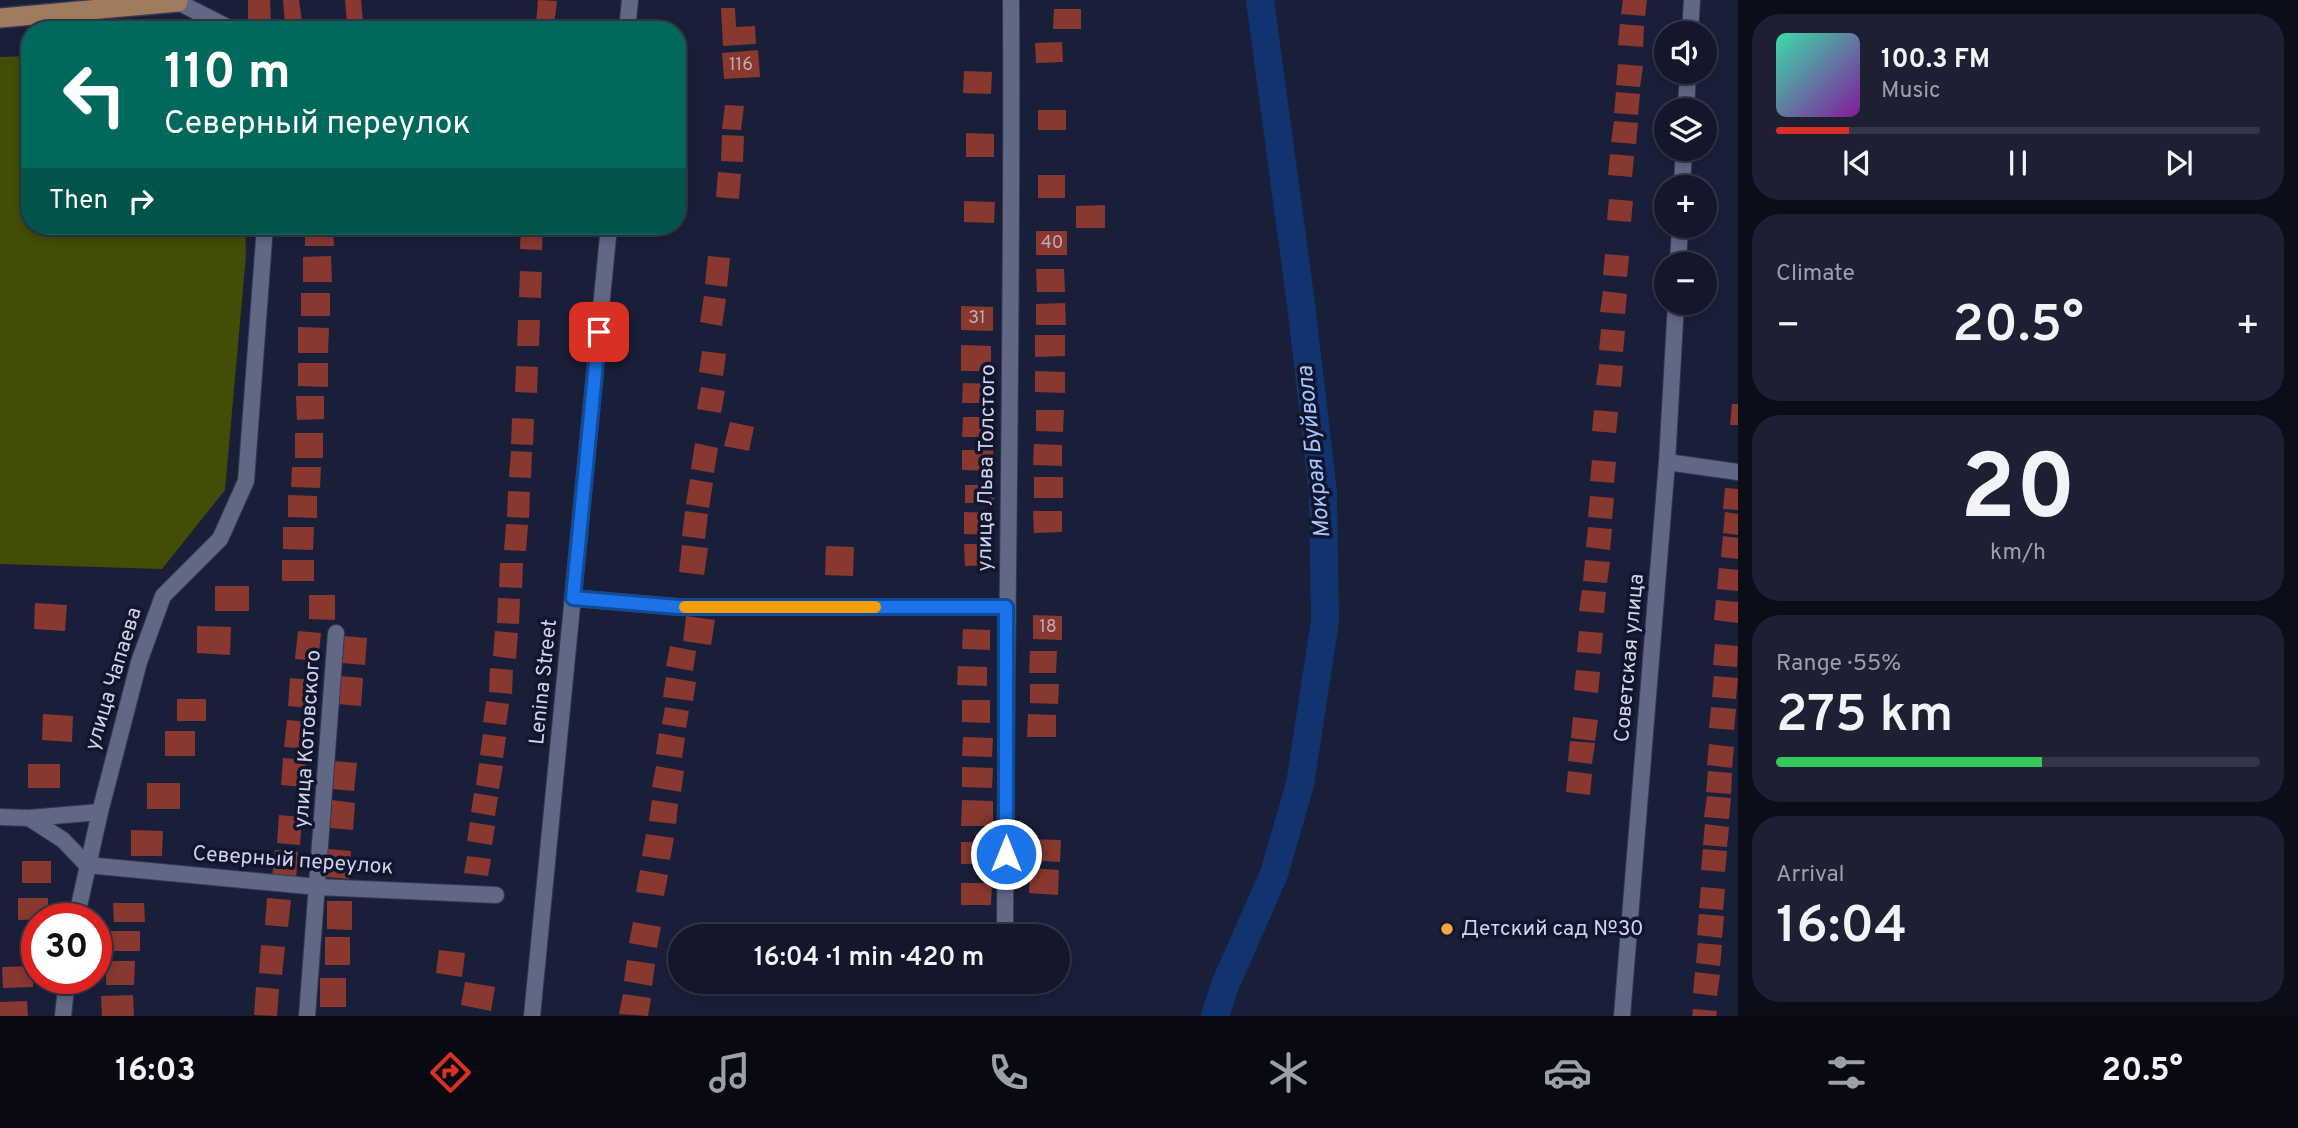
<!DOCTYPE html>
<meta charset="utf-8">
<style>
:root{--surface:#14172b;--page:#1d2033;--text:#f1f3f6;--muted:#9d9fa9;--line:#333647;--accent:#d93025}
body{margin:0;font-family:Overpass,sans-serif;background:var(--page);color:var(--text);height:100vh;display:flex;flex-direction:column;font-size:26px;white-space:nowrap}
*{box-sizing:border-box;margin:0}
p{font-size:23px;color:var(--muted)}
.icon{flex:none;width:38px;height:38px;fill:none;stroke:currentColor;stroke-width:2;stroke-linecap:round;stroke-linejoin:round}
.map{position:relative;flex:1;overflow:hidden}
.sheet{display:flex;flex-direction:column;gap:14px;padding:14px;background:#0b0d18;width:560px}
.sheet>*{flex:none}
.banner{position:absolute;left:21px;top:21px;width:665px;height:214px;border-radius:28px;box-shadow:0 4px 10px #0003,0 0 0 2px var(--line);background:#00695c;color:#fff;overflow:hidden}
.controls{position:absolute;left:1654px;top:21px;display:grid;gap:14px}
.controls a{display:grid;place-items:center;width:63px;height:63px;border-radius:50%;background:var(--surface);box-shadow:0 4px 10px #0003,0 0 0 2px var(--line);font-size:35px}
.speed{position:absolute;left:21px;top:903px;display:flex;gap:14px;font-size:35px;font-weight:700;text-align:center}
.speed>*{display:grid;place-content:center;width:91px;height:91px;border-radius:50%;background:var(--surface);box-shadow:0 4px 10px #0003,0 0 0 2px var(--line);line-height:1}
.speed .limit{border:10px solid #d22;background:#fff;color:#111}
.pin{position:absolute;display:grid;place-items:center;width:60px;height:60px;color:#fff;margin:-30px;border-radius:14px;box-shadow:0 4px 10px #0006}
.me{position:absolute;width:77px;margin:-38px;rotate:0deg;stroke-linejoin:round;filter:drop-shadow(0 0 5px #0008)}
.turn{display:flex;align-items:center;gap:24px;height:147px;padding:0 28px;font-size:32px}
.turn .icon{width:91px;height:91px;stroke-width:2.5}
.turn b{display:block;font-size:49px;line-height:60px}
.then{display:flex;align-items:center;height:66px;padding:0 28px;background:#0003;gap:14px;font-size:26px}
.big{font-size:52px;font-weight:600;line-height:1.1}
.sheet .card{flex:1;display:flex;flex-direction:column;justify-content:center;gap:10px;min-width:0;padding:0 24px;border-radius:28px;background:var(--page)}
.sheet .dial{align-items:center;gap:0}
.dial b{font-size:91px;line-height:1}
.song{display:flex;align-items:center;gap:21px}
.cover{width:84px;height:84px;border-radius:10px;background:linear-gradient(135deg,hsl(160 70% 55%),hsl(290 70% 35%))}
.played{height:7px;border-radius:4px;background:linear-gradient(90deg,var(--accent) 15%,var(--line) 15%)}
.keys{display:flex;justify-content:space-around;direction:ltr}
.heat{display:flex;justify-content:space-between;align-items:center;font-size:38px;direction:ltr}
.charge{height:10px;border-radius:5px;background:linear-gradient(90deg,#34c759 55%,var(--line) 0)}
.trip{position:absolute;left:668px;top:924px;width:402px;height:70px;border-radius:35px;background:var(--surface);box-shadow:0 4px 10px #0003,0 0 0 2px var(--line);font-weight:600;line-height:70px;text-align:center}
.dock{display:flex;height:112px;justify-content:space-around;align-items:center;background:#080911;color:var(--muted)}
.dock .icon{width:49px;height:49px}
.dock .selected{color:var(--accent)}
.dock b{font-size:32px;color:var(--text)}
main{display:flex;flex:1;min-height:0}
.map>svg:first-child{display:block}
</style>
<main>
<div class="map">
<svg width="1738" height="1016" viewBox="0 0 1738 1016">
<rect width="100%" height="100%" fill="#1a1f39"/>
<polygon fill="#424d06" points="30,56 30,226 245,226 246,255 225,490 162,569 0,564 0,57"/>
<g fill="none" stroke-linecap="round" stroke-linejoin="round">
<polyline stroke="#113470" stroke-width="28" points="1215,1016 1225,985 1274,874 1300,784 1325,621 1323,493 1301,304 1260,0"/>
</g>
<g fill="#88382f">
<polygon points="248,0 270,0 271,22 248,23"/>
<polygon points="283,0 299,0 302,22 285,24"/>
<polygon points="345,0 361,0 363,22 347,24"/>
<polygon points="538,0 557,1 554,26 536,25"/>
<polygon points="1623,0 1647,0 1645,16 1621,14"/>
<polygon points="721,8 735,8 736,27 755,26 756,44 723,46"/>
<polygon points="1054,9 1081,9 1081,29 1053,29"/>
<polygon points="1620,24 1644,26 1643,47 1618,45"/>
<polygon points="1062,42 1063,62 1036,63 1035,43"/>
<polygon points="758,50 760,77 724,79 722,53"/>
<polygon points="1618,64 1643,66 1640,87 1616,85"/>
<polygon points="964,71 992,72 991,94 963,93"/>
<polygon points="1616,92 1640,94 1638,115 1614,113"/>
<polygon points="725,105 744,106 741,130 722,129"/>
<rect x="1038" y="110" width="28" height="20"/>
<polygon points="1614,121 1638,123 1636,144 1611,142"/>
<polygon points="966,133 994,134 994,157 966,157"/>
<polygon points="722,135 744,136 743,162 721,161"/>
<polygon points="1610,154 1634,156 1632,177 1608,175"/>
<polygon points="718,172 741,174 739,199 716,197"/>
<rect x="1038" y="175" width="27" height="23"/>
<polygon points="1609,199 1633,201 1631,222 1607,220"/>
<polygon points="964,201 995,202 994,223 964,222"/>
<polygon points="1105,205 1105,228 1076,228 1076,206"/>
<polygon points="305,226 333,226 334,246 305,246"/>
<polygon points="521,226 543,226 542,250 520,249"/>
<rect x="1036" y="231" width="31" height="24"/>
<polygon points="1605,254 1629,256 1627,277 1603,275"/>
<polygon points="331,256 332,282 303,282 303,257"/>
<polygon points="708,256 730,258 727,287 705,284"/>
<polygon points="1036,269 1064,269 1065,292 1037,292"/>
<polygon points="520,271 542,272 541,298 519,297"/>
<polygon points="1603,291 1627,294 1625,314 1600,312"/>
<rect x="301" y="293" width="29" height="23"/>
<polygon points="704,296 726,299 722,326 700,322"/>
<polygon points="1065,303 1066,325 1036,325 1036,304"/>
<polygon points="961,306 993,307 993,331 961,330"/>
<polygon points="518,320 540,320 539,346 517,346"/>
<polygon points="298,327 329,328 328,353 298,353"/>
<polygon points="1601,329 1625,331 1623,352 1599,350"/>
<polygon points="1035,335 1065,335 1065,356 1035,357"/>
<polygon points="961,345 991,346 991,371 961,371"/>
<polygon points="702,351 726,354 723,376 699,372"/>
<polygon points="298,363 328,363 328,387 298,386"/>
<polygon points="1599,364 1623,366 1621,387 1596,385"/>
<polygon points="516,366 538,367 537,393 515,392"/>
<polygon points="1035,371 1065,372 1065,393 1035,392"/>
<polygon points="963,383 993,384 993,403 962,403"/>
<polygon points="701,387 725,391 721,413 697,409"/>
<polygon points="296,396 324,396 324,419 297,420"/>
<polygon points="1732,404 1738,404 1738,425 1730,425"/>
<polygon points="1036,410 1064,410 1063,432 1036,431"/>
<polygon points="1594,410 1618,412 1616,433 1592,431"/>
<polygon points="963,417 993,417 993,437 962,437"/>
<polygon points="512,418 534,419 533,445 511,444"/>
<polygon points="730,422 754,427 749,451 724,446"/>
<rect x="295" y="433" width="28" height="25"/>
<polygon points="695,443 718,448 714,473 691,469"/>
<polygon points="1034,444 1062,445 1062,466 1033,465"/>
<polygon points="962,450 993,450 993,471 962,470"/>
<polygon points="511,451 532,452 531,478 509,477"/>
<polygon points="1592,460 1616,462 1614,483 1590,481"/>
<polygon points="292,467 321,467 320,488 291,487"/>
<rect x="1034" y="477" width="29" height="21"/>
<polygon points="690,479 713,483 709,508 686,504"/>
<rect x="965" y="485" width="29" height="18"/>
<polygon points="1725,488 1738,489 1738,510 1723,509"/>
<polygon points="508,491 530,492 529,518 507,517"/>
<polygon points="288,495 317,496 317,518 288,517"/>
<polygon points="1590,496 1614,498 1612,519 1588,517"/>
<polygon points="685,511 708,514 705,539 682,536"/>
<polygon points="1033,511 1062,511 1062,532 1034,533"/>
<polygon points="964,512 994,513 994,535 964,534"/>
<polygon points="1725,512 1738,514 1738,535 1723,533"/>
<polygon points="506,524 528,525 526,551 504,550"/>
<polygon points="283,527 314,527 313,550 283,549"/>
<polygon points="1588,527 1612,529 1610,550 1586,547"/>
<polygon points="1723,536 1738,538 1738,559 1721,557"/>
<polygon points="964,544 993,544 993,565 965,566"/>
<polygon points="682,545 708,548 704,575 679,572"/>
<polygon points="826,546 854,547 853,576 825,575"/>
<rect x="282" y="560" width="32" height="21"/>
<polygon points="1585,560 1610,562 1607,583 1583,581"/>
<polygon points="500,563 523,563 522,588 499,587"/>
<polygon points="1719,568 1738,570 1738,591 1717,589"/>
<rect x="215" y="586" width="34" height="25"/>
<polygon points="1582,590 1606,592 1604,613 1579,611"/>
<polygon points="309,595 335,595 335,620 309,619"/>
<polygon points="498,598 520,599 519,624 497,623"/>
<polygon points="1716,600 1738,602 1738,623 1714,620"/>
<polygon points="35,603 67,605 65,631 34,629"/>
<polygon points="1033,615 1062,616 1062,640 1033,639"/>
<polygon points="686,616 715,620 711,645 683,641"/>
<polygon points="197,626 231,627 230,655 197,653"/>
<polygon points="963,629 990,630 990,650 962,649"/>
<polygon points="298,631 321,633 318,661 295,659"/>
<polygon points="495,631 518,633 516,659 493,656"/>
<polygon points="1579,631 1603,633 1601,654 1577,652"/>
<polygon points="344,636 367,638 365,665 342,663"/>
<polygon points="1715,644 1738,646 1737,667 1713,665"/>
<polygon points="670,646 696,651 693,671 666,666"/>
<polygon points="1030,651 1057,651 1056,673 1029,673"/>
<polygon points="958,666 987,667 987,686 957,685"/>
<polygon points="490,668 513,670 512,694 489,692"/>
<polygon points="1576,670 1600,672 1598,693 1574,690"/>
<polygon points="340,676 363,678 361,706 338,704"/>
<polygon points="1714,676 1738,678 1736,699 1712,697"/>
<polygon points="666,677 696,682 693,701 663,697"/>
<polygon points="290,678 313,680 311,708 288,706"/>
<polygon points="1030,684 1059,684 1058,704 1030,703"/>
<rect x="177" y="699" width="29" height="22"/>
<polygon points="962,700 990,700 990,723 962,722"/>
<polygon points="486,701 509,704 506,725 483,722"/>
<polygon points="665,707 689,711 686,728 662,724"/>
<polygon points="1711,707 1736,709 1734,730 1709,728"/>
<polygon points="43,714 73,716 72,742 42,740"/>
<polygon points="1028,714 1056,715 1056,737 1027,737"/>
<polygon points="1573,717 1598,720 1595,741 1571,738"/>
<polygon points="287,720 310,722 307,749 284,747"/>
<rect x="165" y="731" width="30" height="25"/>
<polygon points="659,733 685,738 682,758 656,754"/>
<polygon points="483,734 506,737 503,758 480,755"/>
<polygon points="963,737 993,738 992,757 962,756"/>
<polygon points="1570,741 1595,743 1592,764 1568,761"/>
<polygon points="1709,744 1734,747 1732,768 1707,765"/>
<polygon points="283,758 306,760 304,787 281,785"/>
<polygon points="333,761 357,763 354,791 331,789"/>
<polygon points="479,763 503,766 499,789 476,785"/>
<rect x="28" y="764" width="32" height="24"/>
<polygon points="656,766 684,771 681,792 652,787"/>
<polygon points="962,767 993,768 992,788 962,787"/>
<polygon points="1568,771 1592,774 1590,795 1566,792"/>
<polygon points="1708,771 1732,773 1731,794 1706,792"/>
<rect x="147" y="783" width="33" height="26"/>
<polygon points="474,793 498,797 495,816 471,812"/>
<polygon points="1707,796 1731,798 1729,819 1704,817"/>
<polygon points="332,800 355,803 353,830 330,828"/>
<polygon points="652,800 678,804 676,824 649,821"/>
<polygon points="962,800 993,801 993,826 961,826"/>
<polygon points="279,815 302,817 300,845 277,843"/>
<polygon points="470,822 495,826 492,845 467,841"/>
<polygon points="1705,824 1729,827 1727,847 1703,845"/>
<polygon points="131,830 163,831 162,856 131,856"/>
<polygon points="646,834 674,838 670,860 642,856"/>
<polygon points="1028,839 1061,840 1060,862 1028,860"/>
<rect x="961" y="842" width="29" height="22"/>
<polygon points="328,849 351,851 349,879 325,877"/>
<polygon points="1703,849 1727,851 1725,872 1701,870"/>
<polygon points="275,850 298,852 296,880 272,878"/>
<polygon points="467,856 491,859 488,876 464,873"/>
<rect x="22" y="861" width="29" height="22"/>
<polygon points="1030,868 1059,870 1058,895 1029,893"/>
<polygon points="640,870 668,875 664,896 636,892"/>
<polygon points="961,883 992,883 991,905 961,905"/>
<polygon points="1701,887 1725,889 1723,910 1699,908"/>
<polygon points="18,898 48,898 48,919 18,920"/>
<polygon points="267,898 291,900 288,927 265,925"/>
<polygon points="327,901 352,901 352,930 327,929"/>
<polygon points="113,903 144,903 145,922 114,922"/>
<polygon points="1699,914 1724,916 1722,938 1697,935"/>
<polygon points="633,922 661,927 657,948 629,943"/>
<polygon points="108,931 140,931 140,951 109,951"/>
<rect x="325" y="937" width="25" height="28"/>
<polygon points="1698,943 1722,945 1720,966 1696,963"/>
<polygon points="261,945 285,947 282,975 259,973"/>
<polygon points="439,950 465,953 462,977 436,973"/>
<polygon points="627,960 655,964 652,986 624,981"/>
<polygon points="106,961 135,961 134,985 106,985"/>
<polygon points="33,966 33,987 3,988 2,967"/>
<polygon points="1695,972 1720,975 1717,996 1693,993"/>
<rect x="320" y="978" width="26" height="29"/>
<polygon points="465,982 495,987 491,1011 461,1005"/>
<polygon points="256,987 279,989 277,1016 254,1015"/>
<polygon points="623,994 651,998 648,1016 619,1014"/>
<polygon points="133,995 134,1016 102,1016 101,996"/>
<polygon points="27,1001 28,1016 0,1016 0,1002"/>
<polygon points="1693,1009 1717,1011 1716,1016 1692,1016"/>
</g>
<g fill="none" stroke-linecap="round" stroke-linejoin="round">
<defs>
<g id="minor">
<polyline points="178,2 233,30"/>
<polyline points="627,30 630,0"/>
<polyline points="1690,33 1692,0"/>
<polyline points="1686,110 1688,72"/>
<polyline points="1682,187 1684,149"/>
<polyline points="1678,264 1680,226"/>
<polyline points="1667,462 1738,472"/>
<polyline points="573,598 678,607 1006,607"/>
<polyline points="0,817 29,818 100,812"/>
<polyline points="29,818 63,840 87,865 318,887 496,895"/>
<polyline points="76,919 100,812 139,662 163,596 220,539 246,481 265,226"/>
<path d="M1005,936C1006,624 1013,312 1011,0"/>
<polyline points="63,1016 67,978"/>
<polyline points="307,1016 336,633"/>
<polyline points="532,1016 609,226"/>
<polyline points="1622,1016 1667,462 1676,303"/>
</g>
<polyline id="major" points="0,18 178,2 178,0"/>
</defs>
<use href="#minor" stroke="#36394f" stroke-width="18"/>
<use href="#major" stroke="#36394f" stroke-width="22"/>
<use href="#minor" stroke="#606886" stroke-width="16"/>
<use href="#major" stroke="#a17b5e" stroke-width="19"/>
</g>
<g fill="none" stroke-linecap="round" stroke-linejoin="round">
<defs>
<polyline id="route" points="599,332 573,598 678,607 1006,607 1006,854"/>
</defs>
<use href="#route" stroke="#114b97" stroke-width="18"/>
<use href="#route" stroke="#1a73e8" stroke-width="12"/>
<polyline stroke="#f59e0b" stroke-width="12" points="685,607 875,607"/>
</g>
<circle fill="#f2a540" stroke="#11162e" stroke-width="2.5" cx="1447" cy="929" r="7"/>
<g text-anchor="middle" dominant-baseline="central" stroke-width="7" stroke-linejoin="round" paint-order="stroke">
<g font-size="18" fill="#beadb8">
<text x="741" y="65">116</text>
<text x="1052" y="243">40</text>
<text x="977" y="318">31</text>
<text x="1048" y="627">18</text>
</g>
<g font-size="21" fill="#d0d4e6" stroke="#11162e">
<text transform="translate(987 468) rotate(-89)">улица Льва Толстого</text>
<text transform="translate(1630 658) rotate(-85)">Советская улица</text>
<text transform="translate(114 679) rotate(-73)">улица Чапаева</text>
<text transform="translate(544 682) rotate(-84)">Lenina Street</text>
<text transform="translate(308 739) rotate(-86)">улица Котовского</text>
<text transform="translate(293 861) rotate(4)">Северный переулок</text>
</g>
<g font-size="21" fill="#d0d4e6" stroke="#11162e" text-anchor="start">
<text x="1461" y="929">Детский сад №30</text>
</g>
<g font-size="23" font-style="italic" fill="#a5c6fd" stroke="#11162e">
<text transform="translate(1315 452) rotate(-96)">Мокрая Буйвола</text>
</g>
</g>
</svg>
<div class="controls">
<a><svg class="icon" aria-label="sound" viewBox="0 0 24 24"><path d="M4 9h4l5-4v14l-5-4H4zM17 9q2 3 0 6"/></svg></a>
<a><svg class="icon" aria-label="layers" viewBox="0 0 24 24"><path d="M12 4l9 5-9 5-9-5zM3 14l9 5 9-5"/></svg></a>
<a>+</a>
<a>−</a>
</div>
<div class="speed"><div class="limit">30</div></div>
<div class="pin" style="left:599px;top:332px;background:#d93025"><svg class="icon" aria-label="arrive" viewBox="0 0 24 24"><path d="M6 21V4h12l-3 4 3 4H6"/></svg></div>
<svg class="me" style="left:1006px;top:854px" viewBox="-20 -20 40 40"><circle r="17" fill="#1a73e8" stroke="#fff" stroke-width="3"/><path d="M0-11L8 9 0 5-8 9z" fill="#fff"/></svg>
<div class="trip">16:04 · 1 min · 420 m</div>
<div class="banner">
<div class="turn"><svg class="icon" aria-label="left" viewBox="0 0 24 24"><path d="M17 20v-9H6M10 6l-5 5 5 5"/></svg><div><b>110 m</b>Северный переулок</div></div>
<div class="then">Then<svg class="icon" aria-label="right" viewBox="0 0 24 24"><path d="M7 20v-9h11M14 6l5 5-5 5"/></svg></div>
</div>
</div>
<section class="sheet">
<div class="card">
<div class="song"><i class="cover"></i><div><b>100.3 FM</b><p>Music</p></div></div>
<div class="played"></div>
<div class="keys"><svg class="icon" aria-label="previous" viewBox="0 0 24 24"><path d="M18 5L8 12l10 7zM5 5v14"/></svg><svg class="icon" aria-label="pause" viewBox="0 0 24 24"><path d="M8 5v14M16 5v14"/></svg><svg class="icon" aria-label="next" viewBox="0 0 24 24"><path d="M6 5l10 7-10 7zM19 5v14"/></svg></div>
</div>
<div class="card"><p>Climate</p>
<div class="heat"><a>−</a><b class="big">20.5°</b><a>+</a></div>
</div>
<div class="card dial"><b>20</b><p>km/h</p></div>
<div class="card"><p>Range · 55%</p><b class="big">275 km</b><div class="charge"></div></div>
<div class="card"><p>Arrival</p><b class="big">16:04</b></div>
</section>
</main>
<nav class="dock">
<b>16:03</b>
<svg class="icon selected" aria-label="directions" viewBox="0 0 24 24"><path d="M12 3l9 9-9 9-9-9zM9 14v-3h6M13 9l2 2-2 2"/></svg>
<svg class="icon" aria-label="music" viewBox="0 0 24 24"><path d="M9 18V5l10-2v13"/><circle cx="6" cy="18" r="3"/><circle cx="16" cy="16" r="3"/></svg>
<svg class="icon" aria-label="phone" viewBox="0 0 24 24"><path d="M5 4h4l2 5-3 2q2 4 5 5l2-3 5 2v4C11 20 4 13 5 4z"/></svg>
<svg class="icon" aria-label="climate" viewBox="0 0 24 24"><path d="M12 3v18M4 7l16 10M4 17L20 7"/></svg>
<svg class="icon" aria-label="car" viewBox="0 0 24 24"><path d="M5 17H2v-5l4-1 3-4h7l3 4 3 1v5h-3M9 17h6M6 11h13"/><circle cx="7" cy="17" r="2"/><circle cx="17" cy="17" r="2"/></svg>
<svg class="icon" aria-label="filters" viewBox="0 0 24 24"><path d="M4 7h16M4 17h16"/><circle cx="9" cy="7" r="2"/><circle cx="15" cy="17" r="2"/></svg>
<b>20.5°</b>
</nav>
